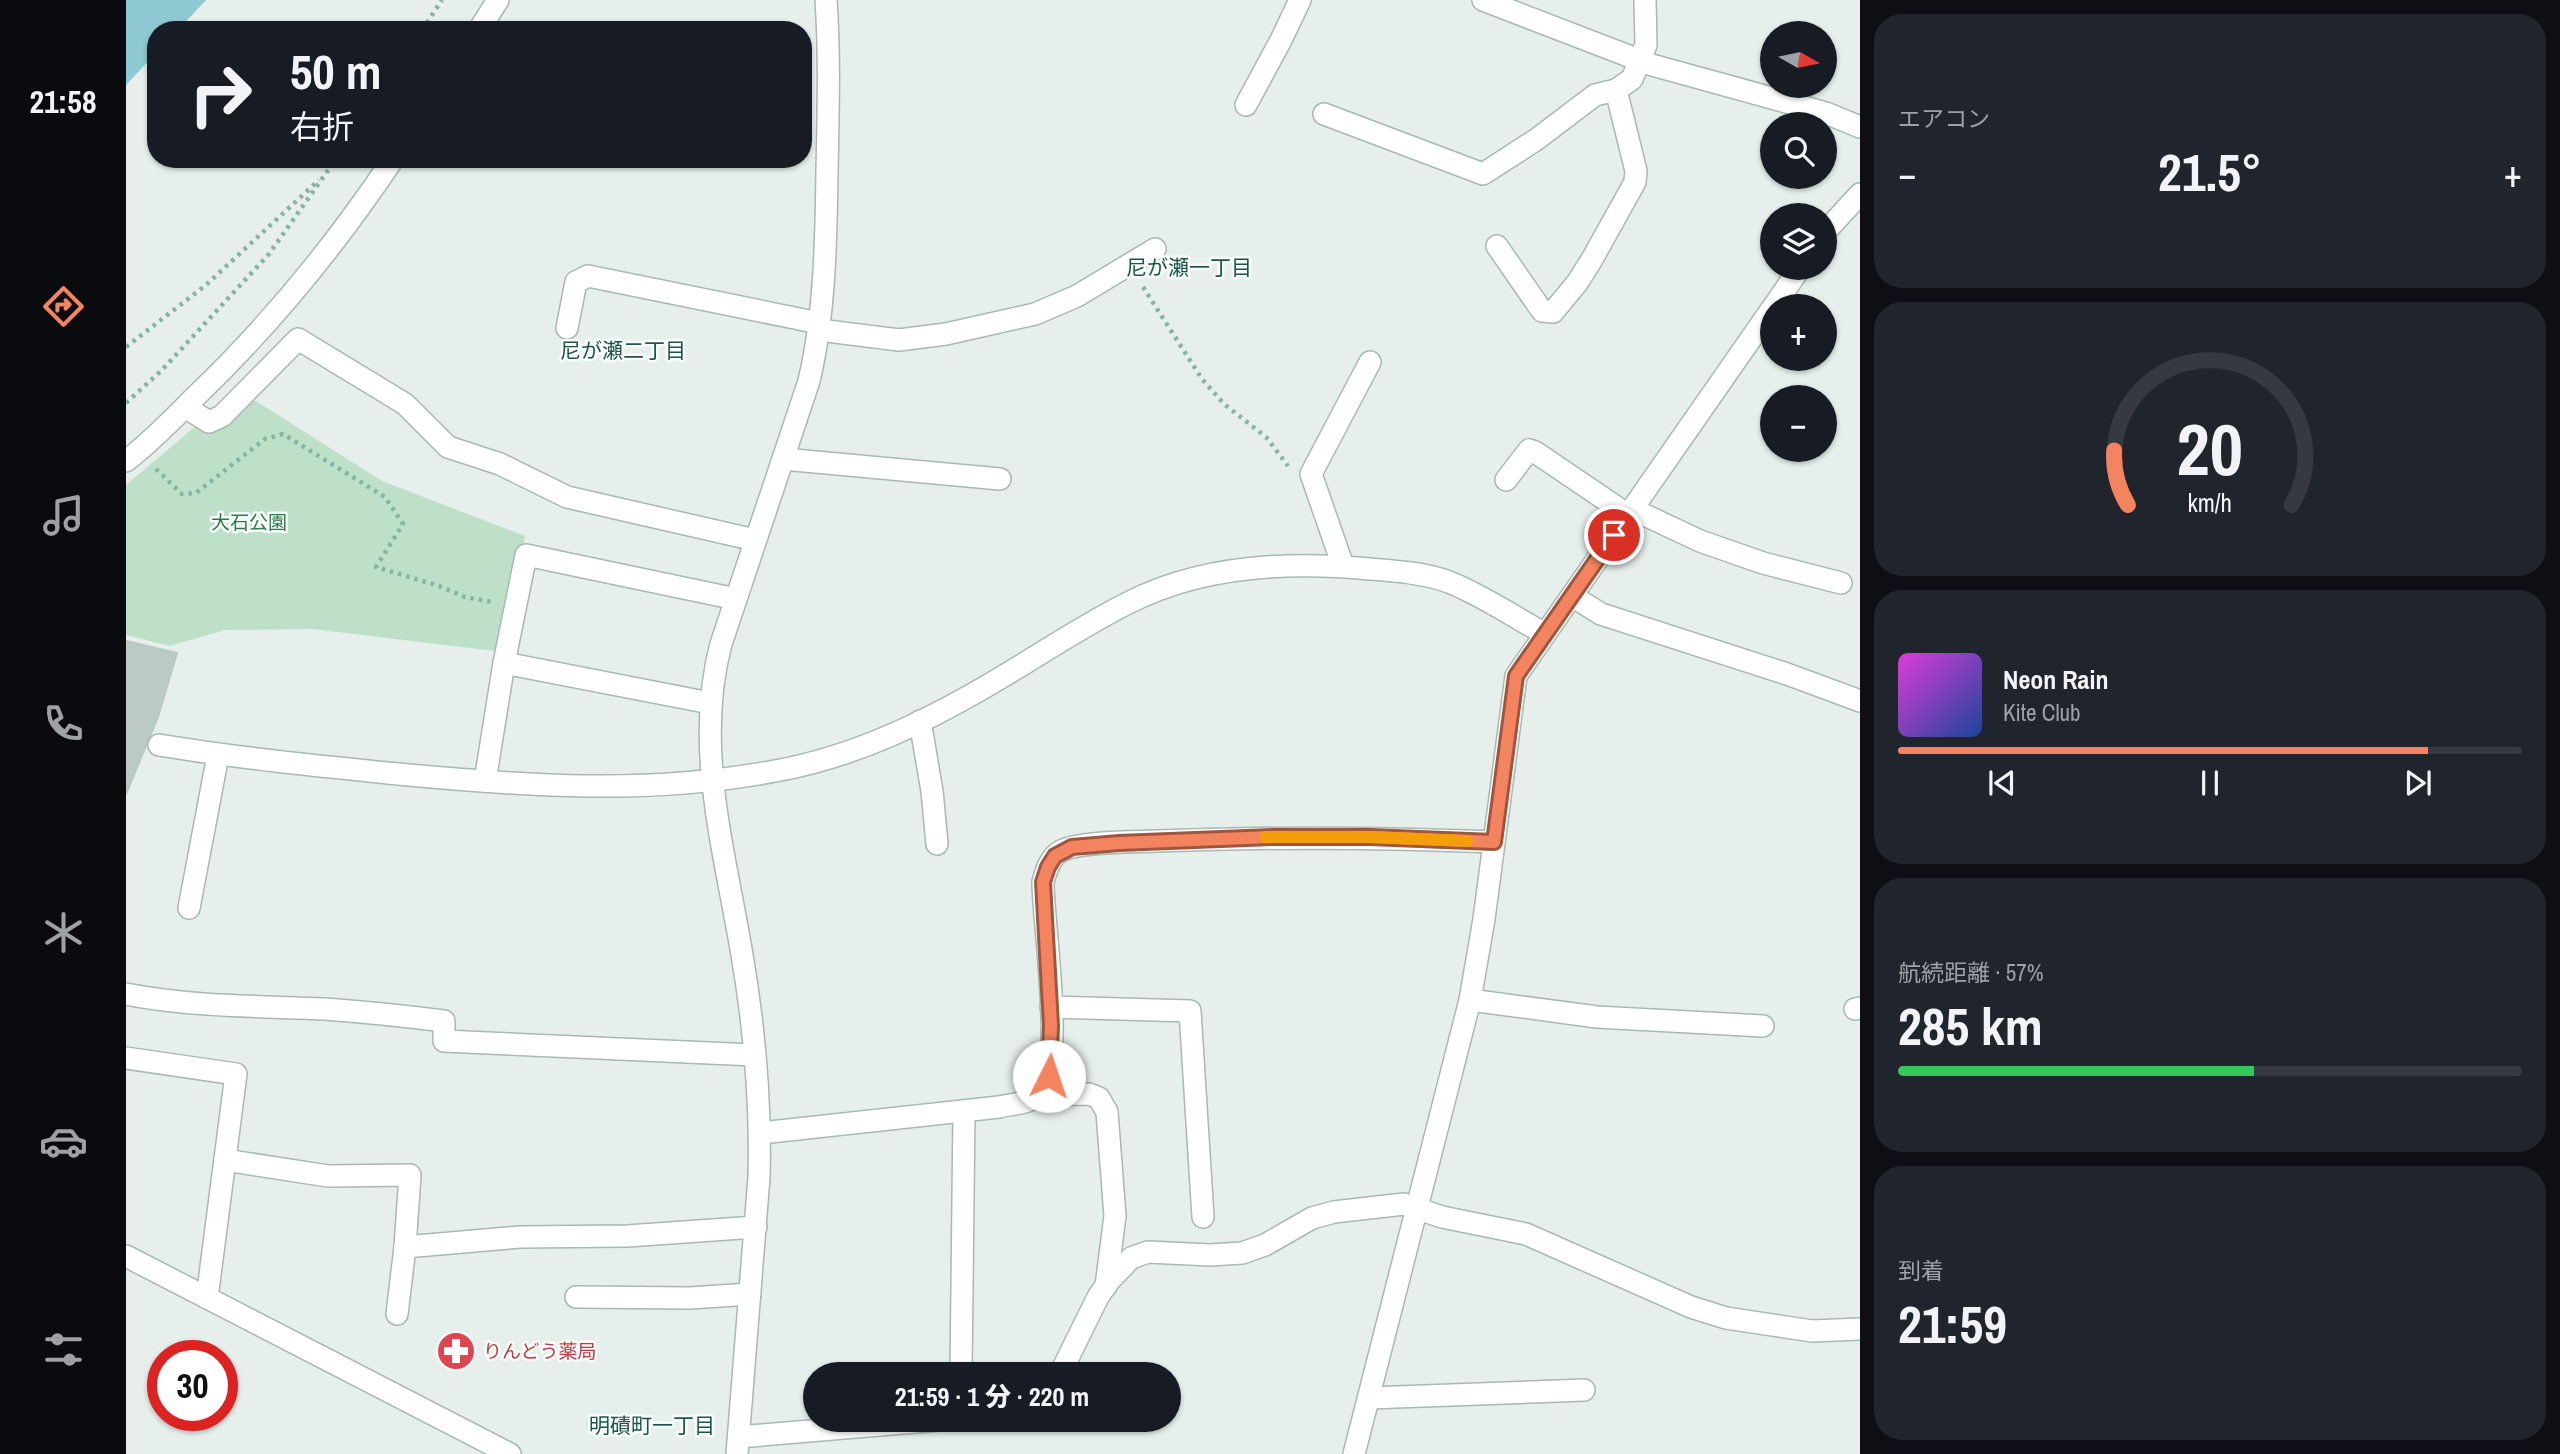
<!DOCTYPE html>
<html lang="ja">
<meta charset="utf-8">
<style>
:root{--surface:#171b24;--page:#20242c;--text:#f1f3f6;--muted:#9ea1a6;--line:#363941;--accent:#f4845f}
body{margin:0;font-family:"Archivo Narrow","Noto Sans JP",sans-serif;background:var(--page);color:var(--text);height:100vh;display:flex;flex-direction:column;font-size:26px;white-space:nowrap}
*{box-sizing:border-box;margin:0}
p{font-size:23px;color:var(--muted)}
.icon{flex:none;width:38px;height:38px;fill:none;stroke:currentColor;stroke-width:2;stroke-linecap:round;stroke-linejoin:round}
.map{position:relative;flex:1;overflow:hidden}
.drawer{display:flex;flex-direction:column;gap:14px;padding:14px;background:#0d0f14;width:700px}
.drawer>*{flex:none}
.hud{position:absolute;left:21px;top:21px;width:665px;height:147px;border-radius:28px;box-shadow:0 2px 5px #0004;background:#171b24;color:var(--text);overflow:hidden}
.needle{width:46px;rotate:99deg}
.fabs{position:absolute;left:1634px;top:21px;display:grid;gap:14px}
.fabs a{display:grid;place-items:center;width:77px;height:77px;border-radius:50%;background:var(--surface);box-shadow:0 2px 5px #0004;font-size:35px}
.speed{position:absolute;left:21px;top:1340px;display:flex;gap:14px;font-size:35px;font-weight:700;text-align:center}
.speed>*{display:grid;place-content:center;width:91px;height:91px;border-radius:50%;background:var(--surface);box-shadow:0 2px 5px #0004;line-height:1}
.speed .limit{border:10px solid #d22;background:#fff;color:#111}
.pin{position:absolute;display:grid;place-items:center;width:60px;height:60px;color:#fff;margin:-30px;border:4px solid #fff;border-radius:50%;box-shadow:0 2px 7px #0007}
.me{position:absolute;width:77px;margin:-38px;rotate:4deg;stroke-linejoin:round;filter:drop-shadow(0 0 5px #0008)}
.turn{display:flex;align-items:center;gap:24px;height:147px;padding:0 28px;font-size:32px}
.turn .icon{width:91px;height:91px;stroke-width:2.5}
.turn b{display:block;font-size:49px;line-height:60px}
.big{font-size:52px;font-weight:800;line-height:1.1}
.drawer .card{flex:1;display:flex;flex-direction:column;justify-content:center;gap:10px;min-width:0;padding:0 24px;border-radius:28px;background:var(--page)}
.drawer .dial{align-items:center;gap:0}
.dial svg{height:182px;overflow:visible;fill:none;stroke:var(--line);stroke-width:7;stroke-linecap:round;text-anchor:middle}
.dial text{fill:var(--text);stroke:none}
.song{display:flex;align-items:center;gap:21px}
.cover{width:84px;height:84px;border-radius:10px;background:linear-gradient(135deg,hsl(300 70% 55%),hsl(220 70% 35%))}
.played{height:7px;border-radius:4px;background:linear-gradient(90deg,var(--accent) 85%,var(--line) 85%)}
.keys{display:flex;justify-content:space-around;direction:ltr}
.heat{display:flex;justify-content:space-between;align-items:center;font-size:38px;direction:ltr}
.charge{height:10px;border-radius:5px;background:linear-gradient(90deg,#34c759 57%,var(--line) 0)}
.trip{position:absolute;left:677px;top:1362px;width:378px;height:70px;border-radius:35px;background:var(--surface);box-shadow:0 2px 5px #0004;font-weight:800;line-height:70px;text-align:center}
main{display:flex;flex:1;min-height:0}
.tabs{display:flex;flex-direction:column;width:126px;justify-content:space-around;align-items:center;background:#090b0e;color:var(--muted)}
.tabs .icon{width:49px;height:49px}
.tabs .on{color:var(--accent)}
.tabs b{font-size:32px;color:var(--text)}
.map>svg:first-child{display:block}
</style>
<main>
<nav class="tabs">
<b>21:58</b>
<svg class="icon on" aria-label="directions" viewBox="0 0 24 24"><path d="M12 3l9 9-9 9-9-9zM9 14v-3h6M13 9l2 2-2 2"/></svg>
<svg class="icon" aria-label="music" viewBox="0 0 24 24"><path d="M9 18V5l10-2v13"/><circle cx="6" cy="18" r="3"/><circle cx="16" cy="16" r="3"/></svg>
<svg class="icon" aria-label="phone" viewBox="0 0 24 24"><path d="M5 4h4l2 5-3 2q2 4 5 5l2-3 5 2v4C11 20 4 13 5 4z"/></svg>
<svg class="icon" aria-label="climate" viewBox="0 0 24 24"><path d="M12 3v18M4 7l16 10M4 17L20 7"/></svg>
<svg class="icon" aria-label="car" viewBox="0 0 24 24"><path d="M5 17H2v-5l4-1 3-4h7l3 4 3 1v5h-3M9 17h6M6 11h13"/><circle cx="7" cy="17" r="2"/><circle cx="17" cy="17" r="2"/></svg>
<svg class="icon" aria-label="filters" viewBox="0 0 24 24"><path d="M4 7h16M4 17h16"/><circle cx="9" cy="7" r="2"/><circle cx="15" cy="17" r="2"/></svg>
</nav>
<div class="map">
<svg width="1734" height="1454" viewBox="0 0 1734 1454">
<rect width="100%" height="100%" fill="#e6efeb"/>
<polygon fill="#bfe0c8" points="130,401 256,481 399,536 377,652 186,629 99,630 44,646 0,635 0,485 97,403"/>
<polygon fill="#8ec9d4" points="0,0 80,0 52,30 30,30 30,53 0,85"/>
<polygon fill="#bbcac4" stroke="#b8c9c2" stroke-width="2" points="0,641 51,653 32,717 0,794"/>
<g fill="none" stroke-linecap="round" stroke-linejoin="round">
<defs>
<g id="minor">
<polyline points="1357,0 1526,65 1700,113 1734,127"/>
<polyline points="353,30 372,0"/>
<polyline points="1120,105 1155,40 1174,0"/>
<polyline points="1198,114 1357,174 1411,139 1469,95 1490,90 1506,79 1520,45 1519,0"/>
<polyline points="1699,232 1734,194"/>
<polyline points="1371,246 1416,311 1427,312 1451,283 1465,261 1509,182 1510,171 1490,90"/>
<polyline points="1648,306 1674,268"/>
<polyline points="441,328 450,282 462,276 693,323"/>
<polyline points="693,330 773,340 820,334 909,314 951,296 1029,249"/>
<polyline points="59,407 83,422 96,416 172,339 279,404 322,447 374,464 441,497 629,540"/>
<polyline points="657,459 874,479"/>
<path d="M0,461C25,442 47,419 70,396C145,324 209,246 267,159"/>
<polyline points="1380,480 1403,450 1409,452 1502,515"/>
<polyline points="1506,509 1574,541 1637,563 1715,583"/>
<polyline points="1217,566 1185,474 1244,362"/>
<polyline points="1446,596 1475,614 1661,674 1734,701"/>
<polyline points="378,663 584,703"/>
<polyline points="794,721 806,791 811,844"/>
<path d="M33,745C112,758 192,766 272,774C400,786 521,795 649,771C730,757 806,719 876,677C918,652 958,625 1002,603C1076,565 1163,561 1244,569C1270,571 1298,573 1323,582C1356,595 1388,617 1419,634"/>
<polyline points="359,781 378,663 400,555 610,599"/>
<polyline points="63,908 92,755"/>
<path d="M0,994C66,1007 133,1006 199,1009C239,1012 278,1016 318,1021V1041L628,1055"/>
<polyline points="1344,1000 1471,1017 1637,1026"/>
<polyline points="925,1007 1064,1011 1077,1217"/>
<polyline points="1729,1009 1734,1008"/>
<polyline points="0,1058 110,1074 81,1298"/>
<polyline points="912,1095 963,1094 973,1098 981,1112 989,1216 980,1286"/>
<path d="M635,1133L873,1107C885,1104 904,1104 913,1094C940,1066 917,925 917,882C920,871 924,857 935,851C954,841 1008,842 1031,841C1144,837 1255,837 1368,842"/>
<polyline points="99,1160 202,1176 284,1175 279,1247 394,1237 501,1236 630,1227"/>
<polyline points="0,1256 384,1454"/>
<polyline points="450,1297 564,1298 624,1294"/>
<polyline points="271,1314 279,1247"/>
<polyline points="835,1374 838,1112"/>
<polyline points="934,1374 972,1297 983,1281 1005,1258 1022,1252 1084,1255 1116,1253 1139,1245 1186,1218 1208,1212 1278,1204 1316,1217 1400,1234 1565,1307 1600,1318 1686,1331 1734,1329"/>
<polyline points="1243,1398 1458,1390"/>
<polyline points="613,1437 825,1419"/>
<path d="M611,1454L633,1177C635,1102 628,1023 615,949C598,849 568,745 595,644L683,381C699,313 700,242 701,172C702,115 704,58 700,0"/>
<polyline points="1228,1454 1344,1000 1358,919 1390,676 1647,307"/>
</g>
</defs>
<use href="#minor" stroke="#a8b8b2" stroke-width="24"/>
<g stroke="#86b3a5" stroke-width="4.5" stroke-dasharray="3.5 5" stroke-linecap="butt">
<polyline points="296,30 316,0"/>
<polyline points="1017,287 1076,379 1098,404 1140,437 1162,466"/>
<polyline points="0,347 80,285 193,180"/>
<polyline points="0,403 36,370 143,254 210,159"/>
<polyline points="30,469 56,494 70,493 139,439 157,434 259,497 277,524 250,567 313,586 339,597 366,602"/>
</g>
<use href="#minor" stroke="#fff" stroke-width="21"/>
</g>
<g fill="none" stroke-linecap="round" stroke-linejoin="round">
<defs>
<polyline id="route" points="923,1076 925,1026 917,882 922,867 929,856 946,847 993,843 1147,837 1244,837 1368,842 1390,676 1488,535"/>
</defs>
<use href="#route" stroke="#9f563e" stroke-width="18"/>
<use href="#route" stroke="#f4845f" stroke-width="12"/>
<polyline stroke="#f59e0b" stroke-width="12" points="1140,837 1244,837 1341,841"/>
</g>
<defs>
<symbol id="pharmacy-disc" viewBox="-11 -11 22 22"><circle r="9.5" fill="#e0444e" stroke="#f7fbf9"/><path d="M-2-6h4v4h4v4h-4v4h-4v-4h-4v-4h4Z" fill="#fff"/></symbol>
</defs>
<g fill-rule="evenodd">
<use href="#pharmacy-disc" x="308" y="1329" width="44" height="44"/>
</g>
<g text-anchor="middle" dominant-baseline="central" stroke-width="5" stroke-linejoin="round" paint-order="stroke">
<g font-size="19" fill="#2d7a4b" stroke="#f7fbf9">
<text x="123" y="522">大石公園</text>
</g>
<g font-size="19" fill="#be3a42" stroke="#f7fbf9" text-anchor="start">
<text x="357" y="1351">りんどう薬局</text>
</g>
<g font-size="21" fill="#1f5548" stroke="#f7fbf9">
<text x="1063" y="267">尼が瀬一丁目</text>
<text x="497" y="350">尼が瀬二丁目</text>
<text x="526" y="1425">明磧町一丁目</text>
</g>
</g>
</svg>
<div class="fabs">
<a><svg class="needle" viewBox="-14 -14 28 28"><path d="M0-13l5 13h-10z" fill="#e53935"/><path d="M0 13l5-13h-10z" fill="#9ea1a6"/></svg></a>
<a><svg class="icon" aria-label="search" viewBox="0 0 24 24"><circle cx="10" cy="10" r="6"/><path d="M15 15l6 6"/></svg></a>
<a><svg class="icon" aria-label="layers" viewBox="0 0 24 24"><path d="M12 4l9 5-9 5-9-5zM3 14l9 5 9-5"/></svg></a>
<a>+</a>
<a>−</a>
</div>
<div class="speed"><div class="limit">30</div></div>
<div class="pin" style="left:1488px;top:535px;background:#d93025"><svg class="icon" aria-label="arrive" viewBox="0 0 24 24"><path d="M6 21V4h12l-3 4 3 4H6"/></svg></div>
<svg class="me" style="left:923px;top:1076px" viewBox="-20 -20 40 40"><circle r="19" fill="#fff"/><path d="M0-13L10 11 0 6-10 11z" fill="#f4845f"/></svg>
<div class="trip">21:59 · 1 分 · 220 m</div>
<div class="hud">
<div class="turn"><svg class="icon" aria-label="right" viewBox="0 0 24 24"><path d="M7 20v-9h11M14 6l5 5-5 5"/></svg><div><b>50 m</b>右折</div></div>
</div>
</div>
<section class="drawer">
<div class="card"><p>エアコン</p>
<div class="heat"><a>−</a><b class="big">21.5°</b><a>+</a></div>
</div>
<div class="card dial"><svg viewBox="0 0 100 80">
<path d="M14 69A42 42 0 1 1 86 69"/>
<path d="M14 69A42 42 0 0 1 8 45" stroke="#f4845f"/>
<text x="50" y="56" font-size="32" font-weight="700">20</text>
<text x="50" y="72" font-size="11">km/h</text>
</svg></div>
<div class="card">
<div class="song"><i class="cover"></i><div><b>Neon Rain</b><p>Kite Club</p></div></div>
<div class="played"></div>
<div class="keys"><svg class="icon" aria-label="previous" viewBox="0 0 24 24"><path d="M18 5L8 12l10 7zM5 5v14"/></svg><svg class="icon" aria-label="pause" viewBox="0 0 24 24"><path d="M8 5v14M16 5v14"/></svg><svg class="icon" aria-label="next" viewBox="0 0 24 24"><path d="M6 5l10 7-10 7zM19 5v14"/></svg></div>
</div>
<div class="card"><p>航続距離 · 57%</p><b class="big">285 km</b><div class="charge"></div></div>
<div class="card"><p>到着</p><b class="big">21:59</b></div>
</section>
</main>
